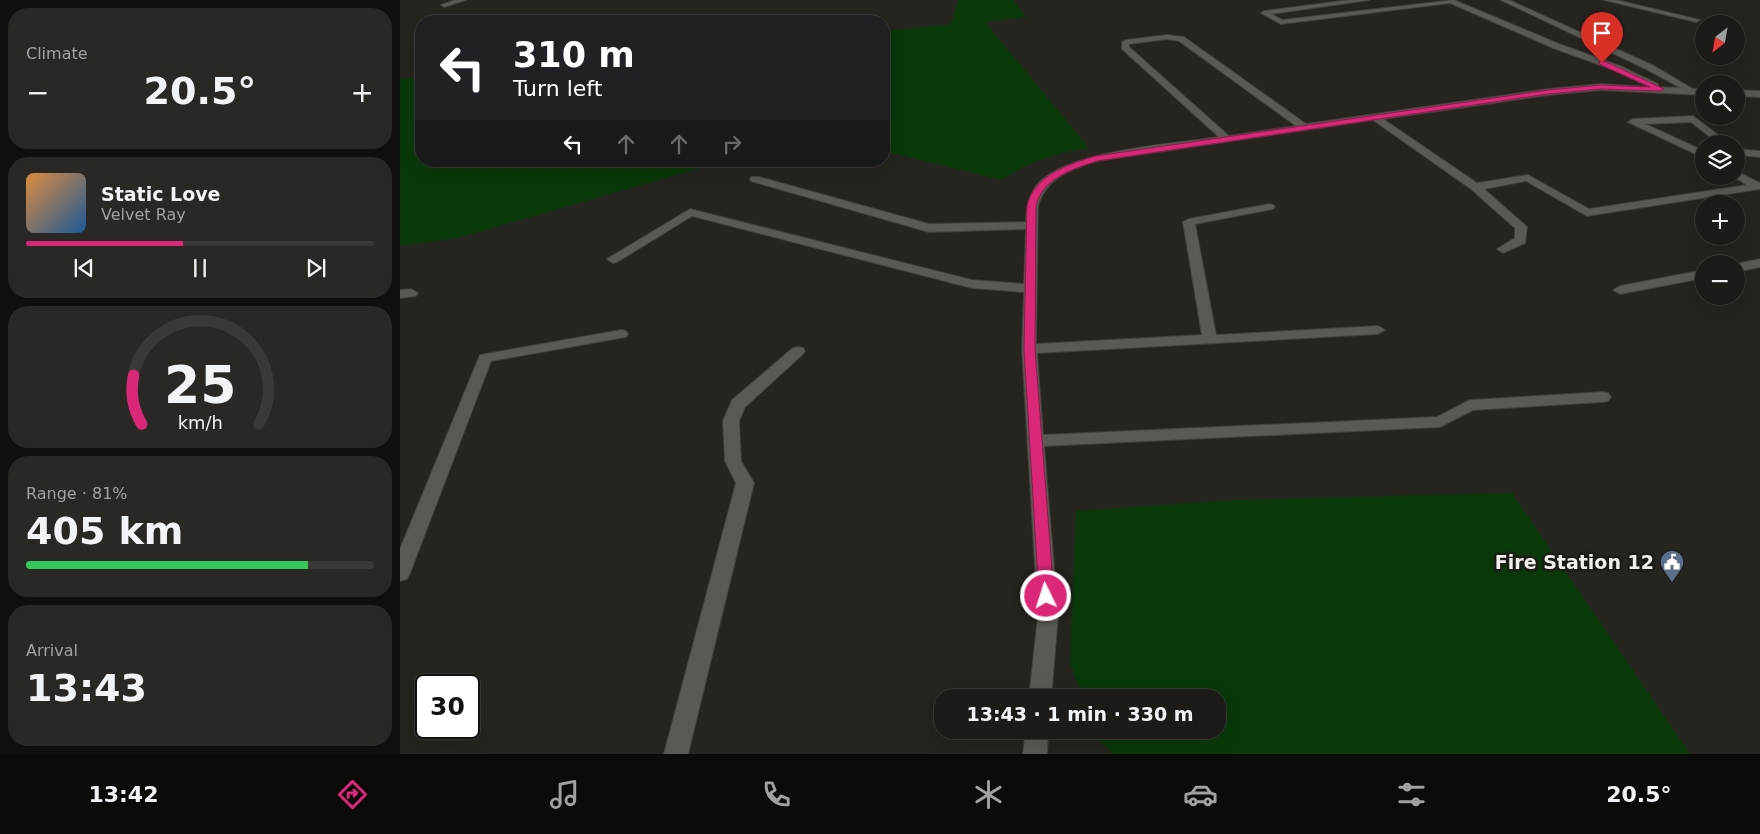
<!DOCTYPE html>
<meta charset="utf-8">
<style>
:root{--surface:#1c1b17;--page:#292824;--text:#f1f3f6;--muted:#a0a1a1;--line:#3a3936;--accent:#db2777}
body{margin:0;font-family:"DejaVu Sans",sans-serif;background:var(--page);color:var(--text);height:100vh;display:flex;flex-direction:column;font-size:19px;white-space:nowrap}
*{box-sizing:border-box;margin:0}
p{font-size:16px;color:var(--muted)}
.icon{flex:none;width:28px;height:28px;fill:none;stroke:currentColor;stroke-width:2;stroke-linecap:round;stroke-linejoin:round}
.map{position:relative;flex:1;overflow:hidden}
.details{display:flex;flex-direction:column;gap:8px;padding:8px;background:#0f0f0d;width:400px}
.details>*{flex:none}
.banner{position:absolute;left:15px;top:15px;width:475px;height:152px;border-radius:20px;box-shadow:0 5px 20px #0002,0 0 0 1px var(--line);background:#202124;color:#fff;overflow:hidden}
.needle{width:32px;rotate:211deg}
.buttons{position:absolute;left:1295px;top:15px;display:grid;gap:10px}
.buttons a{display:grid;place-items:center;width:50px;height:50px;border-radius:50%;background:var(--surface);box-shadow:0 5px 20px #0002,0 0 0 1px var(--line);font-size:25px}
.speed{position:absolute;left:15px;top:674px;display:flex;gap:10px;font-size:25px;font-weight:700;text-align:center}
.speed>*{display:grid;place-content:center;width:65px;height:65px;border-radius:50%;background:var(--surface);box-shadow:0 5px 20px #0002,0 0 0 1px var(--line);line-height:1}
.speed .limit{border:2px solid #111;border-radius:8px;background:#fff;color:#111}
.pin{position:absolute;display:grid;place-items:center;width:42px;height:42px;color:#fff;margin:-51px -21px;border-radius:50% 50% 50% 0;rotate:-45deg;box-shadow:0 0 5px #0007}
.pin .icon{rotate:45deg}
.me{position:absolute;width:55px;margin:-28px;rotate:356deg;stroke-linejoin:round;filter:drop-shadow(0 0 4px #0008)}
.turn{display:flex;align-items:center;gap:18px;height:105px;padding:0 15px;font-size:22px}
.turn .icon{width:65px;height:65px;stroke-width:2.5}
.turn b{display:block;font-size:35px;line-height:42px}
.lanes{display:flex;align-items:center;height:48px;padding:0 15px;background:#0003;justify-content:center;gap:25px;direction:ltr}
.lanes .off{opacity:.35}
.big{font-size:38px;font-weight:600;line-height:1.1}
.details .card{flex:1;display:flex;flex-direction:column;justify-content:center;gap:8px;min-width:0;padding:0 18px;border-radius:20px;background:var(--page)}
.details .dial{align-items:center;gap:0}
.dial svg{height:130px;overflow:visible;fill:none;stroke:var(--line);stroke-width:7;stroke-linecap:round;text-anchor:middle}
.dial text{fill:var(--text);stroke:none}
.song{display:flex;align-items:center;gap:15px}
.cover{width:60px;height:60px;border-radius:8px;background:linear-gradient(135deg,hsl(30 70% 55%),hsl(210 70% 35%))}
.played{height:5px;border-radius:2px;background:linear-gradient(90deg,var(--accent) 45%,var(--line) 45%)}
.keys{display:flex;justify-content:space-around;direction:ltr}
.heat{display:flex;justify-content:space-between;align-items:center;font-size:28px;direction:ltr}
.charge{height:8px;border-radius:4px;background:linear-gradient(90deg,#34c759 81%,var(--line) 0)}
.trip{position:absolute;left:534px;top:689px;width:292px;height:50px;border-radius:20px;background:var(--surface);box-shadow:0 5px 20px #0002,0 0 0 1px var(--line);font-weight:600;line-height:50px;text-align:center}
.menu{display:flex;height:80px;justify-content:space-around;align-items:center;background:#0b0b09;color:var(--muted)}
.menu .icon{width:35px;height:35px}
.menu .on{color:var(--accent)}
.menu b{font-size:22px;color:var(--text)}
main{display:flex;flex:1;min-height:0}
.map>svg:first-child{display:block}
</style>
<main>
<section class="details">
<div class="card"><p>Climate</p>
<div class="heat"><a>−</a><b class="big">20.5°</b><a>+</a></div>
</div>
<div class="card">
<div class="song"><i class="cover"></i><div><b>Static Love</b><p>Velvet Ray</p></div></div>
<div class="played"></div>
<div class="keys"><svg class="icon" aria-label="previous" viewBox="0 0 24 24"><path d="M18 5L8 12l10 7zM5 5v14"/></svg><svg class="icon" aria-label="pause" viewBox="0 0 24 24"><path d="M8 5v14M16 5v14"/></svg><svg class="icon" aria-label="next" viewBox="0 0 24 24"><path d="M6 5l10 7-10 7zM19 5v14"/></svg></div>
</div>
<div class="card dial"><svg viewBox="0 0 100 80">
<path d="M14 69A42 42 0 1 1 86 69"/>
<path d="M14 69A42 42 0 0 1 9 39" stroke="#db2777"/>
<text x="50" y="56" font-size="32" font-weight="700">25</text>
<text x="50" y="72" font-size="11">km/h</text>
</svg></div>
<div class="card"><p>Range · 81%</p><b class="big">405 km</b><div class="charge"></div></div>
<div class="card"><p>Arrival</p><b class="big">13:43</b></div>
</section>
<div class="map">
<svg width="1360" height="754" viewBox="0 0 1360 754">
<rect width="100%" height="100%" fill="#26241f"/>
<g fill="#0a3909">
<path d="M558,0H613L626,17L585,22L689,148C659,152 627,162 602,180L484,151V31L551,24Z"/>
<polygon points="21,77 21,161 325,161 58,238 0,246 0,79"/>
<polygon points="1112,493 1290,754 713,754 697,739 694,730 818,730 818,698 682,697 670,663 676,511 834,500"/>
</g>
<g fill="none" stroke-linecap="round" stroke-linejoin="round">
<defs>
<g id="minor">
<polygon points="55,0 66,0 44,7 41,5"/>
<path d="M950,0H969L871,14L882,20L1054,0L1159,44L1220,66L1258,84V87L1281,88L1248,70L1101,0H1109L1254,66L1293,89H1304V95L1201,90L1148,95L983,119L1077,183L1128,175L1189,209L1347,185L1332,176H1336V171L1360,183V189L1187,216L1126,181L1084,189L1127,227L1125,243L1103,253L1097,249L1115,238V228L1071,189L973,120L697,161C671,169 646,178 638,206L636,344L802,335L783,222L789,219L869,204L873,205L875,207L873,209L795,224L816,335L978,326L985,330L978,334L637,353L643,435L1037,417L1070,400L1203,392L1208,393L1211,397L1208,401L1203,402L1073,410L1040,427L644,446L658,616L651,698H629L638,616L622,349L624,292L572,288L292,216L217,262L213,263L207,259L290,209L572,280L624,284L626,229L529,232L351,181L350,179L351,177H359L529,224L626,222C626,208 628,197 636,186C664,150 774,144 819,137L722,49V42L726,40L767,35L784,37L906,124L1148,89L1201,84L1250,87L1214,70L1153,48L1050,3L881,24L861,13L864,11ZM767,39L779,41L896,126L829,136L729,47V44Z"/>
<polygon points="1204,0 1216,0 1300,20 1296,22"/>
<polygon points="1336,90 1360,91 1360,97 1336,96"/>
<polygon points="1293,116 1330,144 1319,144 1291,122 1245,124 1304,151 1304,158 1228,122 1233,119"/>
<polygon points="1336,149 1360,151 1360,157 1336,155"/>
<polygon points="1360,259 1360,267 1336,272 1336,264"/>
<polygon points="1304,270 1304,278 1220,294 1213,290 1220,286"/>
<polygon points="11,289 18,293 16,296 0,298 0,290"/>
<polygon points="221,330 226,331 228,334 226,337 91,361 10,573 7,579 0,581 0,549 80,355"/>
<polygon points="398,347 403,348 405,351 403,354 345,407 339,421 341,461 354,483 288,754 264,754 336,483 325,461 323,421 332,400 393,348"/>
<polygon points="626,730 648,730 647,754 623,754"/>
</g>
</defs>
<use href="#minor" stroke="#403f3b" stroke-width="2"/>
<use href="#minor" fill="#5b5953" fill-rule="evenodd"/>
</g>
<path fill="#db2777" stroke="#8e194d" d="M1199,61H1204L1264,89L1261,91L1201,89L1148,94L697,161C673,169 642,178 636,206L635,349L654,596L651,601L646,603L641,601L639,596L624,349L627,206C634,175 669,164 696,156L1148,90L1201,85L1250,87L1199,64Z"/>
<defs>
<symbol id="civic-pin" viewBox="-11 -11 22 30"><path d="M0 17L-7.5 6A9.5 9.5 0 1 1 7.5 6Z" fill="#5c6f8a" stroke="#1c1b15"/><path d="M-.6-6.5H3V-4.5H.6V-3L4-1V1h2V6H-6V1h2V-1L-.6-3ZM-1.2 2.5V6h2.4V2.5Z" fill="#fff"/></symbol>
</defs>
<g fill-rule="evenodd">
<use href="#civic-pin" x="1258" y="548" width="28" height="38"/>
</g>
<g text-anchor="middle" dominant-baseline="central" stroke-width="5" stroke-linejoin="round" paint-order="stroke">
<g font-size="19" font-weight="bold" fill="#f0efeb" stroke="#1c1b15" text-anchor="end">
<text x="1254" y="562">Fire Station 12</text>
</g>
</g>
</svg>
<div class="buttons">
<a><svg class="needle" viewBox="-14 -14 28 28"><path d="M0-13l5 13h-10z" fill="#e53935"/><path d="M0 13l5-13h-10z" fill="#a0a1a1"/></svg></a>
<a><svg class="icon" aria-label="search" viewBox="0 0 24 24"><circle cx="10" cy="10" r="6"/><path d="M15 15l6 6"/></svg></a>
<a><svg class="icon" aria-label="layers" viewBox="0 0 24 24"><path d="M12 4l9 5-9 5-9-5zM3 14l9 5 9-5"/></svg></a>
<a>+</a>
<a>−</a>
</div>
<div class="speed"><div class="limit">30</div></div>
<div class="pin" style="left:1202px;top:63px;background:#d93025"><svg class="icon" aria-label="arrive" viewBox="0 0 24 24"><path d="M6 21V4h12l-3 4 3 4H6"/></svg></div>
<svg class="me" style="left:646px;top:596px" viewBox="-20 -20 40 40"><circle r="17" fill="#db2777" stroke="#fff" stroke-width="3"/><path d="M0-11L8 9 0 5-8 9z" fill="#fff"/></svg>
<div class="trip">13:43 · 1 min · 330 m</div>
<div class="banner">
<div class="turn"><svg class="icon" aria-label="left" viewBox="0 0 24 24"><path d="M17 20v-9H6M10 6l-5 5 5 5"/></svg><div><b>310 m</b>Turn left</div></div>
<div class="lanes"><svg class="icon" aria-label="left" viewBox="0 0 24 24"><path d="M17 20v-9H6M10 6l-5 5 5 5"/></svg><svg class="icon off" aria-label="ahead" viewBox="0 0 24 24"><path d="M12 20V5M6 11l6-6 6 6"/></svg><svg class="icon off" aria-label="ahead" viewBox="0 0 24 24"><path d="M12 20V5M6 11l6-6 6 6"/></svg><svg class="icon off" aria-label="right" viewBox="0 0 24 24"><path d="M7 20v-9h11M14 6l5 5-5 5"/></svg></div>
</div>
</div>
</main>
<nav class="menu">
<b>13:42</b>
<svg class="icon on" aria-label="directions" viewBox="0 0 24 24"><path d="M12 3l9 9-9 9-9-9zM9 14v-3h6M13 9l2 2-2 2"/></svg>
<svg class="icon" aria-label="music" viewBox="0 0 24 24"><path d="M9 18V5l10-2v13"/><circle cx="6" cy="18" r="3"/><circle cx="16" cy="16" r="3"/></svg>
<svg class="icon" aria-label="phone" viewBox="0 0 24 24"><path d="M5 4h4l2 5-3 2q2 4 5 5l2-3 5 2v4C11 20 4 13 5 4z"/></svg>
<svg class="icon" aria-label="climate" viewBox="0 0 24 24"><path d="M12 3v18M4 7l16 10M4 17L20 7"/></svg>
<svg class="icon" aria-label="car" viewBox="0 0 24 24"><path d="M5 17H2v-5l4-1 3-4h7l3 4 3 1v5h-3M9 17h6M6 11h13"/><circle cx="7" cy="17" r="2"/><circle cx="17" cy="17" r="2"/></svg>
<svg class="icon" aria-label="filters" viewBox="0 0 24 24"><path d="M4 7h16M4 17h16"/><circle cx="9" cy="7" r="2"/><circle cx="15" cy="17" r="2"/></svg>
<b>20.5°</b>
</nav>
